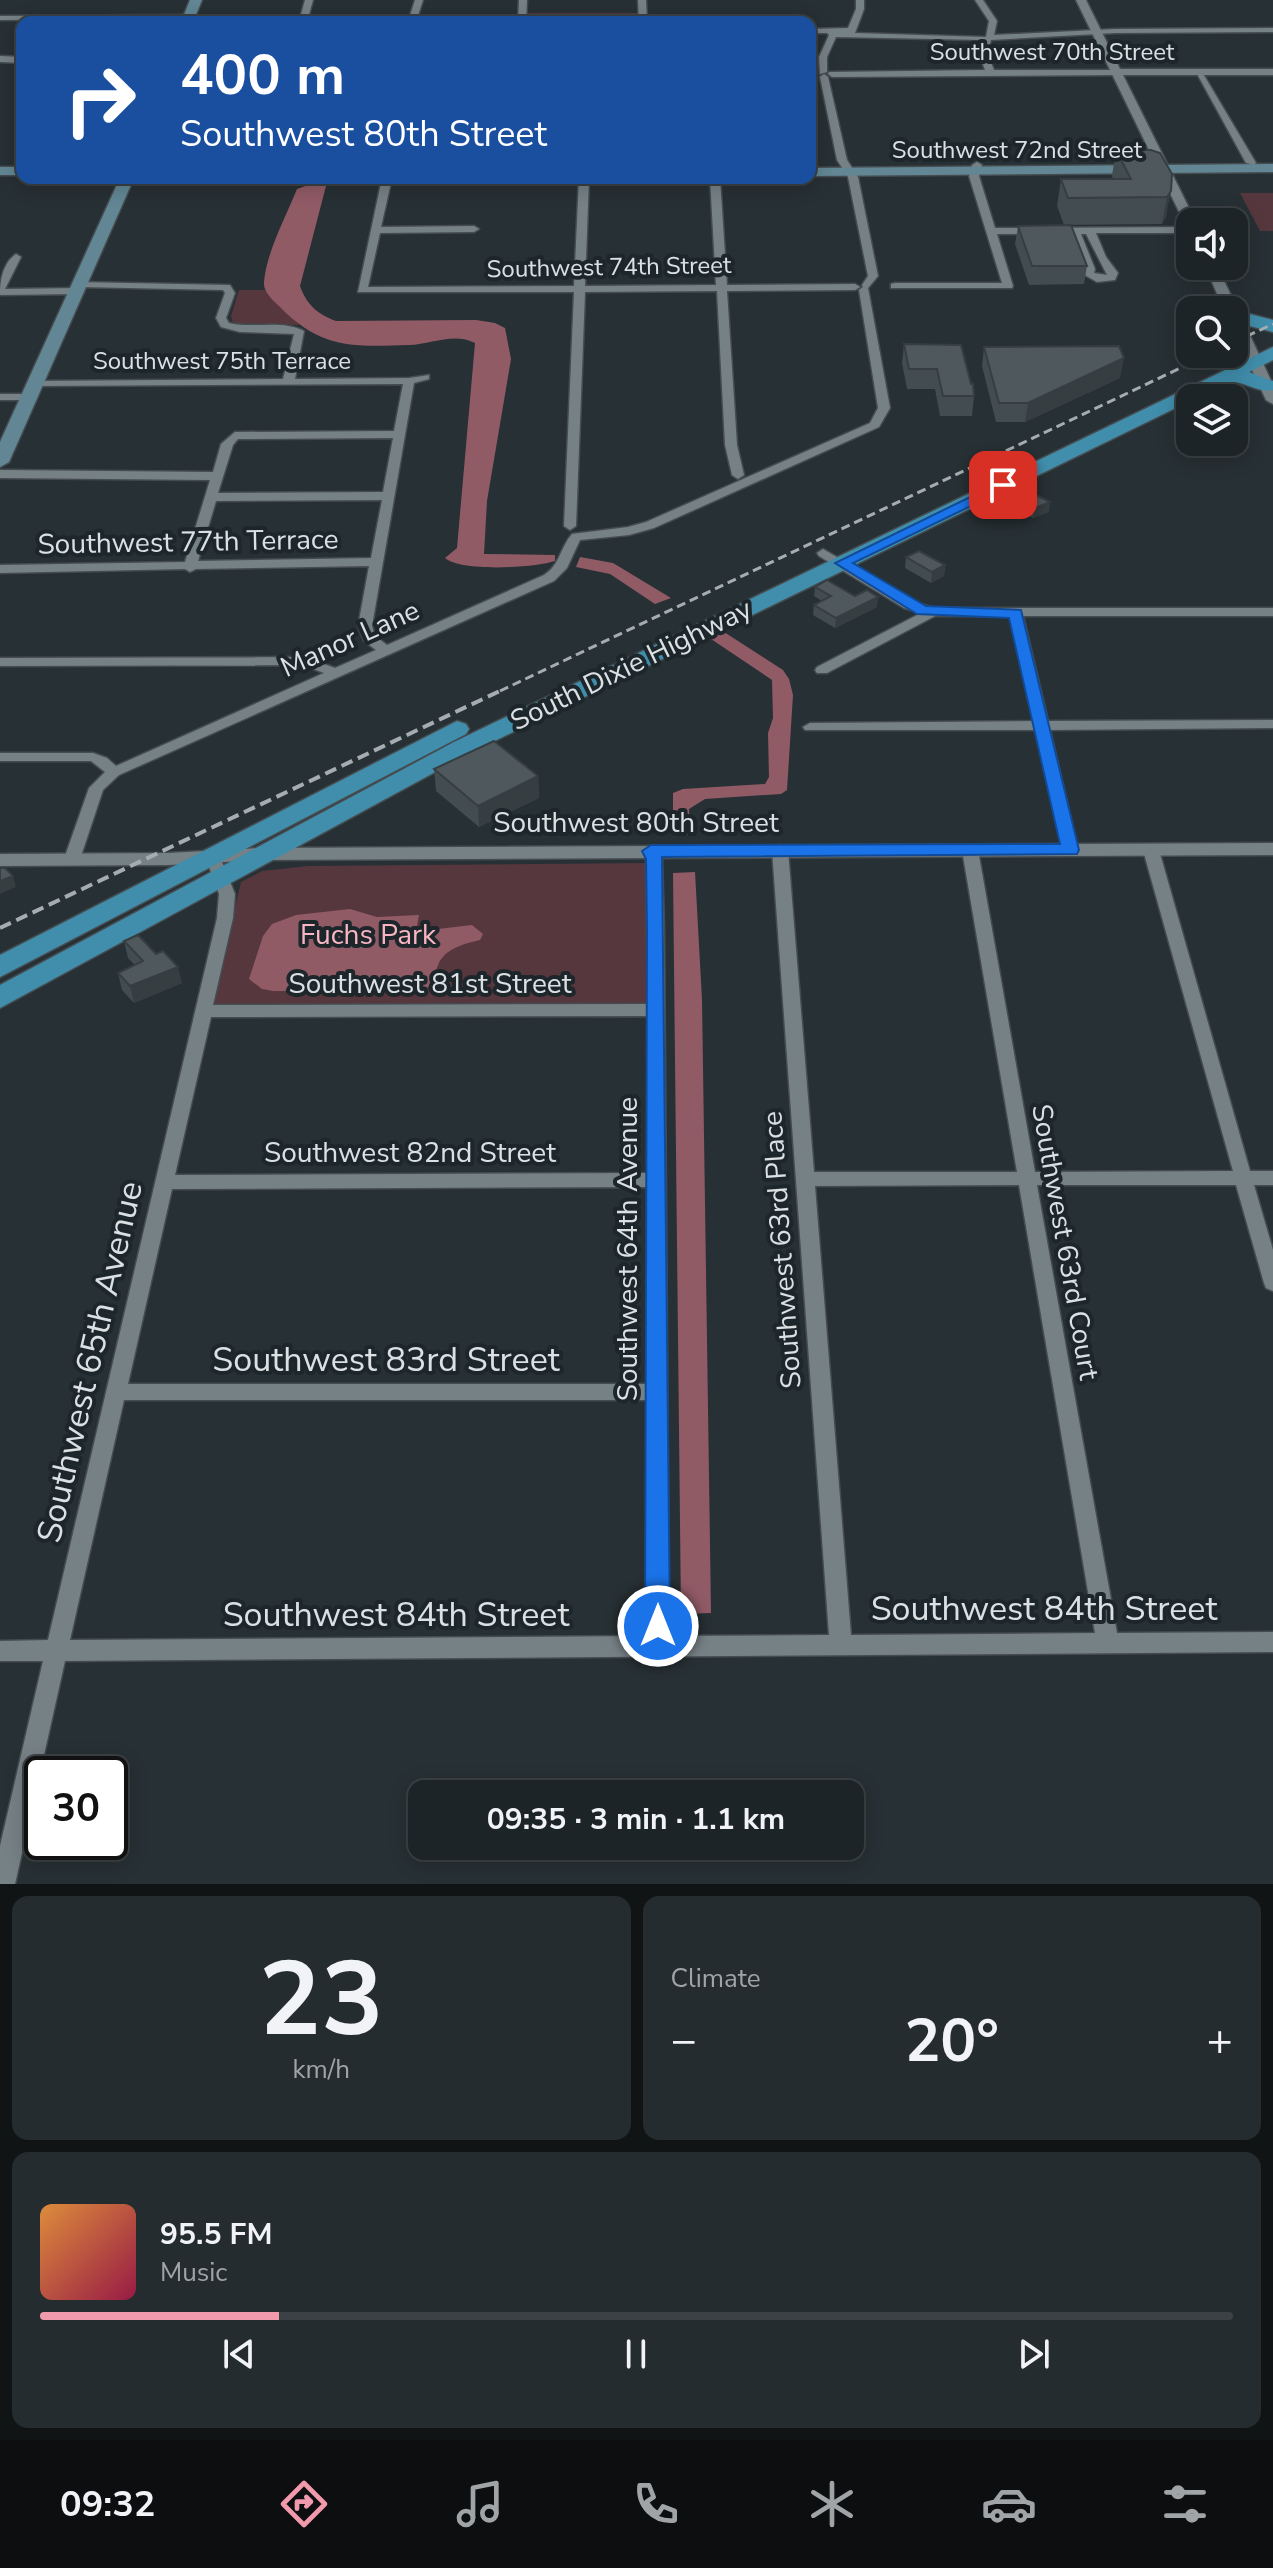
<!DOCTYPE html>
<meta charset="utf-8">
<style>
:root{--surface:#1d2427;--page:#252c2f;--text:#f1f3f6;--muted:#a0a4a7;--line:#3b4144;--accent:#f29aad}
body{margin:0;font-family:"Nunito Sans",sans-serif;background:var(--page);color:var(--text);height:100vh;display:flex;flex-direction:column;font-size:30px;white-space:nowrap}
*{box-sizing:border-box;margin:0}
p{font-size:26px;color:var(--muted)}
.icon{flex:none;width:44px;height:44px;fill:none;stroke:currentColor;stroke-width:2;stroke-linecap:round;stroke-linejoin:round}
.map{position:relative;height:1884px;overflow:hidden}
.side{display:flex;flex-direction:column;gap:12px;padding:12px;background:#101415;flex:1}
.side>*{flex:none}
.banner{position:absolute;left:16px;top:16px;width:800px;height:168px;border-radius:16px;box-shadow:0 4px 20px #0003,0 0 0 2px var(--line);background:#1a4fa0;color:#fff;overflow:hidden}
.fabs{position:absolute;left:1176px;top:208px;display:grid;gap:16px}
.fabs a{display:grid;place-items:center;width:72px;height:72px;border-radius:16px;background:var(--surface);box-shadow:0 4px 20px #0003,0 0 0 2px var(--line);font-size:40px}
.speed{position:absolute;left:24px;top:1756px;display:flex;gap:16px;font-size:40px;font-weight:700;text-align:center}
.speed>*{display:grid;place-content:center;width:104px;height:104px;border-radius:50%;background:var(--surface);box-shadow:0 4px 20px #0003,0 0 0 2px var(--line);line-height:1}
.speed .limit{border:4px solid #111;border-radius:12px;background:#fff;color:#111}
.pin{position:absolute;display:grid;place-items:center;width:68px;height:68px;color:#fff;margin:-34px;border-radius:16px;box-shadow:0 4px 12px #0006}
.me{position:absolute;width:88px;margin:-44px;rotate:0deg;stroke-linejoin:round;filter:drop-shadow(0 0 6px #0008)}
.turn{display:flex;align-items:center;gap:28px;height:168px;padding:0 32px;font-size:36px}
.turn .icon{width:104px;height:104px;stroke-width:2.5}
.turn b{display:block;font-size:56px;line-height:68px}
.big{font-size:60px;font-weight:700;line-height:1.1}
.side .card{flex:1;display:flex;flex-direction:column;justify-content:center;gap:12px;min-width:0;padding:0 28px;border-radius:16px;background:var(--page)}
.side .dial{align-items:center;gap:0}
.dial b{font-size:104px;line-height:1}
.song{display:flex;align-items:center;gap:24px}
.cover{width:96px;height:96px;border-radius:12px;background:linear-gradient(135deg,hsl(30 70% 55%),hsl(340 70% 35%))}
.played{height:8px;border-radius:4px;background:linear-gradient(90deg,var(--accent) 20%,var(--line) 20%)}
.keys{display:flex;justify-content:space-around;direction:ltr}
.heat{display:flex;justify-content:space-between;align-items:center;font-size:44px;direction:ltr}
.side .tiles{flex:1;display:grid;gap:12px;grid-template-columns:1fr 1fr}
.card:last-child{grid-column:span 2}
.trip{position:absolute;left:408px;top:1780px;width:456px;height:80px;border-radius:16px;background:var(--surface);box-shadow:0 4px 20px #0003,0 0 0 2px var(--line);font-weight:700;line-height:80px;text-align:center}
.tabs{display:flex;height:128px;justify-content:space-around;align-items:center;background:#0c0e10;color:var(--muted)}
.tabs .icon{width:56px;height:56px}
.tabs .on{color:var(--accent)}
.tabs b{font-size:36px;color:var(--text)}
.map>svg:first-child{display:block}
</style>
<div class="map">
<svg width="1273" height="1884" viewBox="0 0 1273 1884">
<rect width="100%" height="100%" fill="#273034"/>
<g fill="#56373e">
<polygon points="525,13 640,13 640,22 526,22"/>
<polygon points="1240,193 1273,193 1273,231 1260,231"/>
<polygon points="239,290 265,290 300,325 233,323 231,316"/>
<polygon points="649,863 646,1004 212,1005 241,882 262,871 308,866"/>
</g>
<g fill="#915b66">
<path d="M311,184L326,186L300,286C307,305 317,314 336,321L476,320L495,323L505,328L511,359L487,501L484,554L555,555V561C534,568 461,572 445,558L457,548L475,343C455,332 431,344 409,345C353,347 321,349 280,307C273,300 263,292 264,282C266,254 286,216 297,189Z"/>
<polygon points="580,557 613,563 671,598 655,604 610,574 576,567"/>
<polygon points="724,632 783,670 789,679 793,695 787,790 781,794 705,799 689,809 690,835 673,835 673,793 683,789 765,784 769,777 768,733 773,718 772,680 711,639"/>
<polygon points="695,872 702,1000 711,1613 681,1614 673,873"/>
<path d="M350,909L377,917L419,915L417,926L421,931L472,925L483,934L480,940C458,945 435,952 436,979L428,987L416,992L273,991L262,989L249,979L263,936L272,924L296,915Z"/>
</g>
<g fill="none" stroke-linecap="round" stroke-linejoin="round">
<defs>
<g id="minor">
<polygon points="305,0 313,0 307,22 299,22"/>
<polygon points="415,0 423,0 416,22 408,22"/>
<polygon points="519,0 527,0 526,22 518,22"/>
<polygon points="638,0 646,0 647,22 639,22"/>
<polygon points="856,0 864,0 864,9 855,33 986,37 989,21 975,0 983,0 997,21 994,35 1115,29 1273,28 1273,32 1115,33 991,40 987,53 994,70 1119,70 1120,72 1116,75 832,77 828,74 829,72 985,70 979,53 982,40 836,37 827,57 827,72 820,74 819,57 829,35 827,33 810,33 810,29 848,28 856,9"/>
<polygon points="189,15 192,19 0,20 0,16"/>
<polygon points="0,56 22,57 22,63 0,62"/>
<polygon points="1195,70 1202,72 1256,163 1254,165 1246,163"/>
<path d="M824,74L828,77L847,160L858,177L878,276L868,288L890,408L879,427L654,528L629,535L580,540L567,568L554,581L119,775L103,790L80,859L72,864L67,863L64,859L89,788L105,772L91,761H0V753H93L107,758L116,766L324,673L303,665L0,666V658L305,657L335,668L376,650L364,641L358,626L369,566L196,569L190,572L185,569L0,573V565L185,562L210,480L0,478V470L213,472L221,444L235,432L394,431L403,384L32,386V382L36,381L283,379L294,334L240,332L221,327L216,318L225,293L223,290L81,287L76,284L77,282L230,285L235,293L226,318L229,323C253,329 281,319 304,331L295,379L409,378L429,375V379L414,383L372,626L375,636L387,645L544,575C560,565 560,548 572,534L628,527L646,522L870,423L878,408L859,290L863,287L862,285L868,276L848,177L837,160L820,77ZM393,438L383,492L218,493L233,445L238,439ZM382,500L371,558L198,561L216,501Z"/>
<path d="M977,162L982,165L979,176L995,228L1190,227V233H1096L1106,257L1118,273L1115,280L1097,282L1083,274L1085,269L1071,234H997L1013,286L1012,288H891V284L895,283H1002L969,176L972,165ZM1081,234H1086L1107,275L1094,273L1095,269Z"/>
<polygon points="382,178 392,178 381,227 474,226 479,229 474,232 380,233 368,287 574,286 579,178 589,178 585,286 716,285 710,178 720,178 727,285 855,284 860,287 855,290 727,291 737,445 744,475 738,479 732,475 725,445 717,291 585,292 576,526 570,530 564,526 574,292 358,292"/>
<path d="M16,254L21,257L5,289L79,288L84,291L79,294L0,295C0,280 3,263 16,254Z"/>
<polygon points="0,394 30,394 36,397 30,400 0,400"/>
<polygon points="823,549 914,602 934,608 1273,608 1273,616 1023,616 1048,721 1273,720 1273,728 1050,730 1078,850 1070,855 1065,853 1036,730 805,730 803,727 810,723 1034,721 1010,616 935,616 827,673 817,673 815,670 817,667 921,613 904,608 819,556 817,553"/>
<path d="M780,845L788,850L814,1172H1017L962,850L970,845L978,850L1035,1172L1233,1171L1143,850L1151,845L1159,850L1250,1171H1273V1185H1254L1273,1250V1291L1266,1288L1264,1283L1236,1185H1037L1117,1633L1273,1632V1652L65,1661L15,1884H0V1846L43,1661H0V1641L48,1640L217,918L219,894L205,856L208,852H218L235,894L233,918L213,1005L648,1004L646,859L643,851L646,848H656L662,859L664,930L669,1636L829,1635L772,850ZM648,1016V1173L175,1175L211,1017ZM1019,1185L1095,1633L851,1635L815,1186ZM648,1187L647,1384H128L172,1189ZM124,1400H647V1636L70,1640Z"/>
</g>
<g id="tertiary">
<polygon points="1076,0 1086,0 1120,69 1273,69 1273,75 1123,75 1196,222 1190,222 1190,226 1184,222"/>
<polygon points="1205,266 1217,266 1238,310 1236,312 1241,316 1273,385 1273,404 1266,400 1234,331 1234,310 1224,310"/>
<polygon points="1273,843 1273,855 262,860 168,865 0,866 0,854 168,853 262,848"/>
</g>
<g id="secondary">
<polygon points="190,0 202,0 193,22 181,22"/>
<polygon points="1273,164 1273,172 810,176 810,168"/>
<rect x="0" y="167" width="22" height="8"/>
<polygon points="120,178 134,178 9,462 0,467 0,442"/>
</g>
<g id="trunk">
<polygon points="1234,310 1273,320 1273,332 1234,322"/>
<path d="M1273,347V360L1249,372L1273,381V390C1257,394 1244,379 1227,383C1214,386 1204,397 1190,398V401L472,752L0,1008V985L454,742Z"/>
<polygon points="457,721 466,724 469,729 466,734 0,977 0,955"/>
</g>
</defs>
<use href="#minor" stroke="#454c50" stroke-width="3"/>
<use href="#tertiary" stroke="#454c50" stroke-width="3"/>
<use href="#secondary" stroke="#454c50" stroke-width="3"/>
<use href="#trunk" stroke="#454c50" stroke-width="3"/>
<use href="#minor" fill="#768186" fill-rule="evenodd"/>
<use href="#tertiary" fill="#768186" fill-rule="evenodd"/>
<use href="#secondary" fill="#628694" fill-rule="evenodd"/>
<use href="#trunk" fill="#408eac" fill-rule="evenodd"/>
<g stroke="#a6adb0" stroke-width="3" stroke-dasharray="9 5" stroke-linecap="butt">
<polyline points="1234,342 1273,324"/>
<polyline points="500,691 1210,354"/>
</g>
<polyline stroke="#a6adb0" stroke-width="4" stroke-dasharray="12 6" stroke-linecap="butt" points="0,928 504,689"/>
</g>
<g fill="#434c50">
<polygon points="1116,150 1172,174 1166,217 1162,224 1064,225 1057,206 1061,179 1113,179 1112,176"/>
<polygon points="1018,226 1087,266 1084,284 1029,285 1015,244"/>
<polygon points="904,344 974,396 972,416 940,416 935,389 907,389 902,363"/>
<polygon points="984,347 1120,378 1025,422 996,422 982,366"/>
<polygon points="1014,497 1049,512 1033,518 1013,508"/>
<polygon points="906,557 945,565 944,576 931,583 905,568"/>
<polygon points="815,587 855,596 877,607 835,628 813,615 814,605 822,601 814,596"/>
<polygon points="434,769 538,776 539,798 479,827 436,791"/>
<polygon points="124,941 182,983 134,1003 122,990 118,973 135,965 128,958"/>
</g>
<g fill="#373e41">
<polygon points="1171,191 1166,217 1162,224 1167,197"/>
<polygon points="1124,358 1120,378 1025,422 1028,403"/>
<polygon points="1050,502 1049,512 1033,518 1035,508"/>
<polygon points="945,565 944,576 931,583 932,572"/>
<polygon points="878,597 877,607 835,628 836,618"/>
<polygon points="538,776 539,798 479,827 478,806"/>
<polygon points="13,876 16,887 0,894 0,881"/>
<polygon points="178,967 182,983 134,1003 130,986"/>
</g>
<g fill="#4e585d" stroke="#373e41" stroke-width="2">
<polygon points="1116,150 1151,150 1160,153 1172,174 1171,191 1167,197 1068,198 1061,179 1131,179"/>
<polygon points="1071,225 1087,266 1032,266 1018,226"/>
<polygon points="904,344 961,345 971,384 973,384 974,396 943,396 937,369 909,369"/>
<polygon points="1119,346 1124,358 1028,403 999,403 984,347"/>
<polygon points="1028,491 1050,502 1035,508 1014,497"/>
<polygon points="919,551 945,565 932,572 906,557"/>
<polygon points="827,580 855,596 867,590 878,597 836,618 814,605 831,596 815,587"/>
<polygon points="494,741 538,776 478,806 434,769"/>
<polygon points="0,868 5,868 13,876 0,881"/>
<polygon points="138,935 156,954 163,951 178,967 130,986 118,973 143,961 124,941"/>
</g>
<polygon fill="#1a73e8" stroke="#114b97" stroke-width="2" points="1003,481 1010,485 1008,488 853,563 926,606 1021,610 1079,850 1077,854 662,857 670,1626 666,1634 658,1638 649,1634 645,1626 647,930 646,859 642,851 651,845 1060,844 1009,618 917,614 835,563"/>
<g text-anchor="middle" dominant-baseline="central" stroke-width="8" stroke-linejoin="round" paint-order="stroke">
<g font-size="24" fill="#dbe0e3" stroke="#1d262a">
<text x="1052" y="52">Southwest 70th Street</text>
<text x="1017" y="150">Southwest 72nd Street</text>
<text transform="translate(609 267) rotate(-1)">Southwest 74th Street</text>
<text x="222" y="361">Southwest 75th Terrace</text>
</g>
<g font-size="28" fill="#dbe0e3" stroke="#1d262a">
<text transform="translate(188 542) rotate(-1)">Southwest 77th Terrace</text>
<text transform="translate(350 639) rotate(-24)">Manor Lane</text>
<text transform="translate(631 665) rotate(-26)">South Dixie Highway</text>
<text x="636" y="823">Southwest 80th Street</text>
<text x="430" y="984">Southwest 81st Street</text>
<text x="410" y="1153">Southwest 82nd Street</text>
<text transform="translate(1065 1242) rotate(80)">Southwest 63rd Court</text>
<text transform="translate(628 1249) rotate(-90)">Southwest 64th Avenue</text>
<text transform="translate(782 1250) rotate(-94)">Southwest 63rd Place</text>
</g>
<g font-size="28" fill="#fab5c3" stroke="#1d262a">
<text x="368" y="935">Fuchs Park</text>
</g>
<g font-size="34" fill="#dbe0e3" stroke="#1d262a">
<text x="386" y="1360">Southwest 83rd Street</text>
<text transform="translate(90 1362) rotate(-77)">Southwest 65th Avenue</text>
<text x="1044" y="1609">Southwest 84th Street</text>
<text x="396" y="1615">Southwest 84th Street</text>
</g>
</g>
</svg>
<div class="fabs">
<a><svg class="icon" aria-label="sound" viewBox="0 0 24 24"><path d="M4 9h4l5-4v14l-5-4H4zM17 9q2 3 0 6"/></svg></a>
<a><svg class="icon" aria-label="search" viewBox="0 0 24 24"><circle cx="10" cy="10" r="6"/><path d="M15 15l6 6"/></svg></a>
<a><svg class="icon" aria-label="layers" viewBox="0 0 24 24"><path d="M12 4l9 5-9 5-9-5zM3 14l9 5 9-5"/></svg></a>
</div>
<div class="speed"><div class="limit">30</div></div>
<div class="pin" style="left:1003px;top:485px;background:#d93025"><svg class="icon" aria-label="arrive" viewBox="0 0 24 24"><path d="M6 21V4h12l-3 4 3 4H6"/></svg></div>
<svg class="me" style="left:658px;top:1626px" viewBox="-20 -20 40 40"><circle r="17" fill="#1a73e8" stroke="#fff" stroke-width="3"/><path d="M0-11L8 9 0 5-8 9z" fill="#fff"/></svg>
<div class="trip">09:35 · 3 min · 1.1 km</div>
<div class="banner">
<div class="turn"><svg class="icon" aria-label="right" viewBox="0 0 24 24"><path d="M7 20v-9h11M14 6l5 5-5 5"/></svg><div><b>400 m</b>Southwest 80th Street</div></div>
</div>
</div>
<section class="side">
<div class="tiles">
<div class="card dial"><b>23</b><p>km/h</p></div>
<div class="card"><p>Climate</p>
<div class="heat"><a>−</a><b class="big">20°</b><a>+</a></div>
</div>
<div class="card">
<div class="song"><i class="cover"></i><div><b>95.5 FM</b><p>Music</p></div></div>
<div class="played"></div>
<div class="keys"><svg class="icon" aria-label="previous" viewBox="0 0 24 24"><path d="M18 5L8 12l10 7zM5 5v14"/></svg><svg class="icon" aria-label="pause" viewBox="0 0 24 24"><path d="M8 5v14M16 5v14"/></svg><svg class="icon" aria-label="next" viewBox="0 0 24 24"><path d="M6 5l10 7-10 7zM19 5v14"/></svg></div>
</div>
</div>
</section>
<nav class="tabs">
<b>09:32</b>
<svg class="icon on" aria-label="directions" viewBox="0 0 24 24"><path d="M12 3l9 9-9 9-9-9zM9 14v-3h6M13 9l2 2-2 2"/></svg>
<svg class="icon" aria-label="music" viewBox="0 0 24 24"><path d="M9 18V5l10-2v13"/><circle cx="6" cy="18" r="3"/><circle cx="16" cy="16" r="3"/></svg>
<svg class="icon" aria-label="phone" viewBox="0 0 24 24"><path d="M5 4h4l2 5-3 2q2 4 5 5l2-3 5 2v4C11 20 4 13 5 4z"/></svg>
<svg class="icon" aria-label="climate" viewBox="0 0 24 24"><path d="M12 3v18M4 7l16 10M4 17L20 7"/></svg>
<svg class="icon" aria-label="car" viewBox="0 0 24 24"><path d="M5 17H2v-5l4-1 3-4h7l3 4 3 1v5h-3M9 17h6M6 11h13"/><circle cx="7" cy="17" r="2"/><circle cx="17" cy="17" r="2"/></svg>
<svg class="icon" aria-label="filters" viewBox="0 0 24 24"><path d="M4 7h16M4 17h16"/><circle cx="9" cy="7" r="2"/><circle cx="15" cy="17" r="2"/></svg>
</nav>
